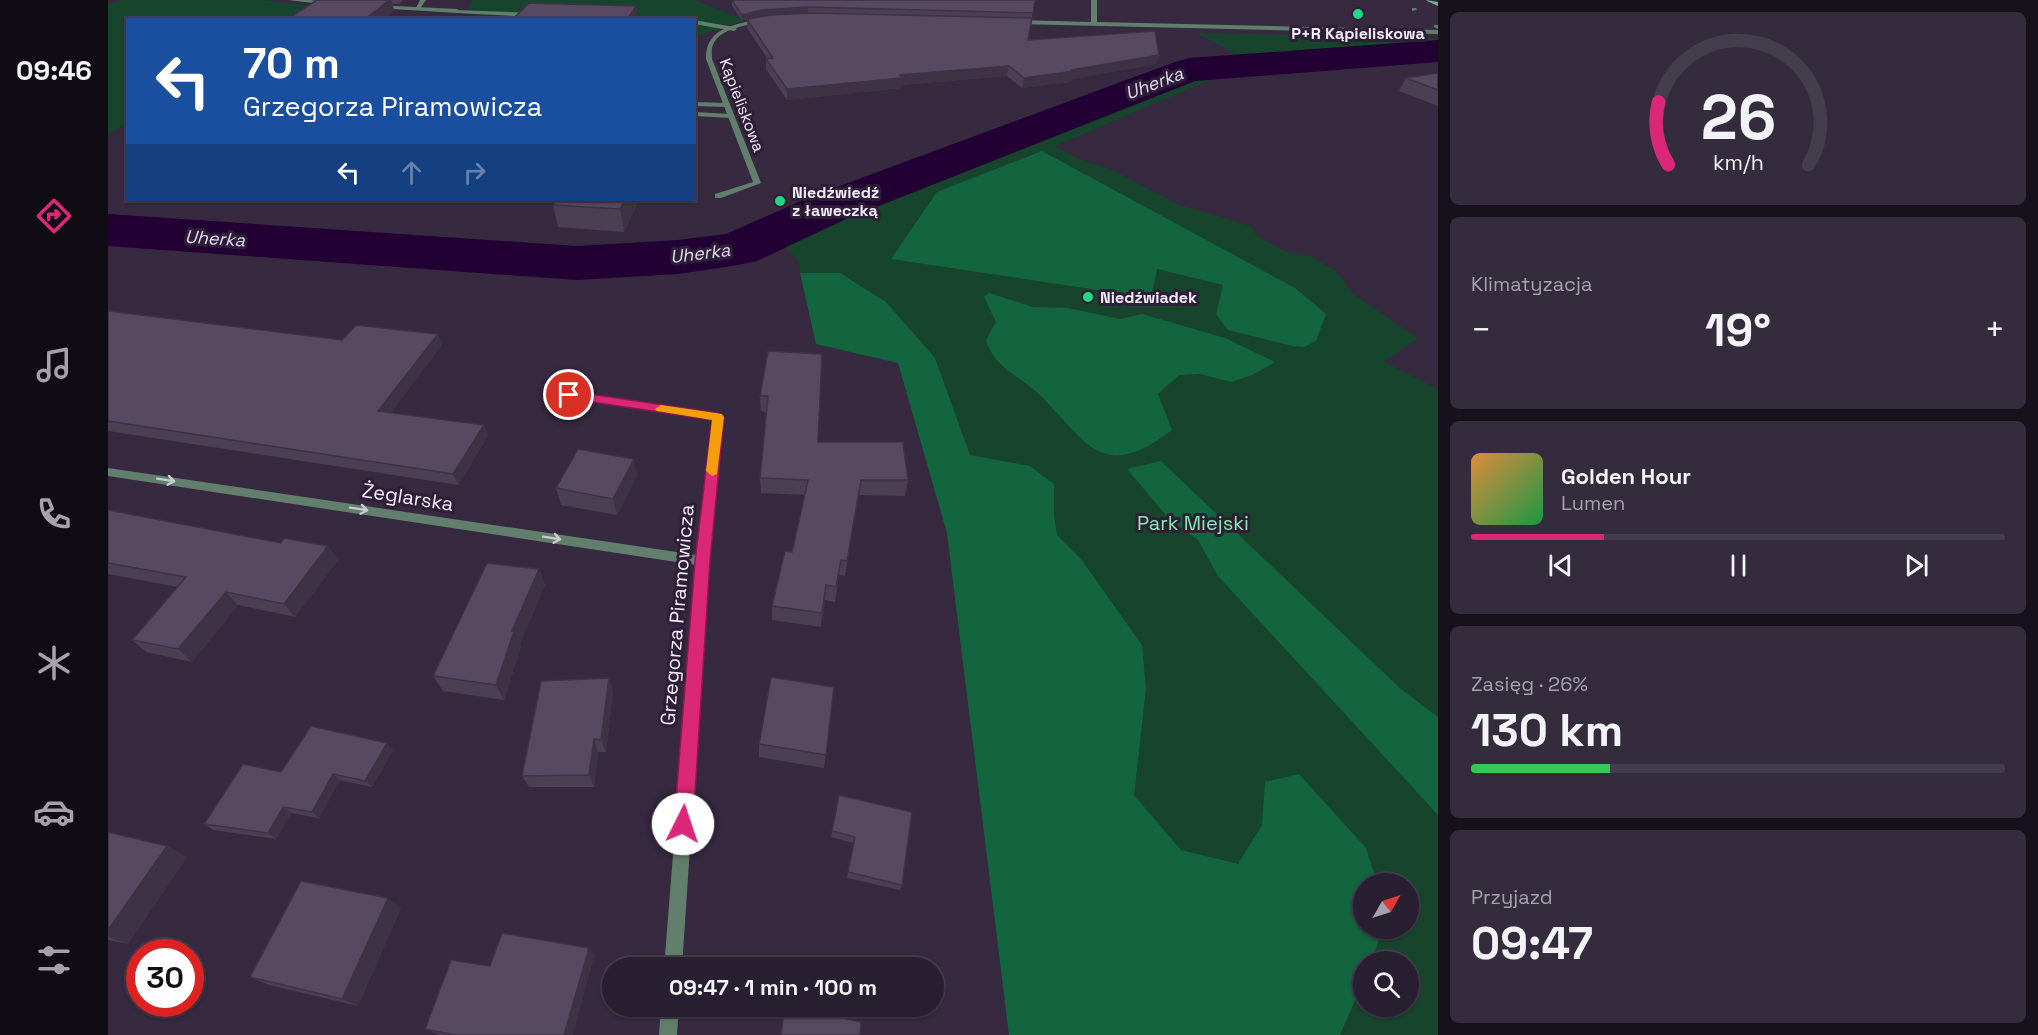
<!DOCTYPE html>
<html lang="pl">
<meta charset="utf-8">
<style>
:root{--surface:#281f30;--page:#342c3c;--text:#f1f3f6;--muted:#a5a2ab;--line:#443d4c;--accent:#db2777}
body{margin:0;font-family:"Space Grotesk",sans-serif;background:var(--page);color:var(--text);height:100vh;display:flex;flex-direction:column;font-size:22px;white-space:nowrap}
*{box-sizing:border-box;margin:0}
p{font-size:20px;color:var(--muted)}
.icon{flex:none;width:33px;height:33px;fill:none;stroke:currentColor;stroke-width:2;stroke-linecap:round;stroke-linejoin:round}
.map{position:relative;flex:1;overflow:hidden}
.side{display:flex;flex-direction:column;gap:12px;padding:12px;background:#16111a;width:600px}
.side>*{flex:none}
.guide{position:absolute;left:18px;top:18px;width:570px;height:183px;border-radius:0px;box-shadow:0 2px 4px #0004,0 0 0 2px var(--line);background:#1a4fa0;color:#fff;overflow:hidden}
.needle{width:39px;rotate:51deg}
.buttons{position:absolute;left:1245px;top:873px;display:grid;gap:12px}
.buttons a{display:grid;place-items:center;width:66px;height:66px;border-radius:50%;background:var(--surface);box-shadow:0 2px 4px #0004,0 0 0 2px var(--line);font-size:30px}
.speed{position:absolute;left:18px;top:939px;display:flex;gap:12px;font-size:30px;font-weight:700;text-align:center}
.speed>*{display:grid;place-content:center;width:78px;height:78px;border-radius:50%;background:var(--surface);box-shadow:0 2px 4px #0004,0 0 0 2px var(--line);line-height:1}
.speed .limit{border:9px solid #d22;background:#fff;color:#111}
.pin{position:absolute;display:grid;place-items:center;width:51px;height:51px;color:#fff;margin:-26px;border:3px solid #fff;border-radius:50%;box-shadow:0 2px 6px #0007}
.me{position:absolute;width:66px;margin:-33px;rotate:4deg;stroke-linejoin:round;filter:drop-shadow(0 0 4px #0008)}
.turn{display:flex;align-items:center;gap:21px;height:126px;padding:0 18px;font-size:27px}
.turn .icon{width:78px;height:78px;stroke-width:2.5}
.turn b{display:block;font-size:42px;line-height:51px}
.lanes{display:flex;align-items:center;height:57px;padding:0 18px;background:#0003;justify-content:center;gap:30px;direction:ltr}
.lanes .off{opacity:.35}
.big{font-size:45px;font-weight:800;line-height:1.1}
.side .tile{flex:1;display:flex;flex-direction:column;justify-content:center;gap:9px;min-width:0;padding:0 21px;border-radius:9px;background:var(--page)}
.side .dial{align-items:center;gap:0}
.dial svg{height:156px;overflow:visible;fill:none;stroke:var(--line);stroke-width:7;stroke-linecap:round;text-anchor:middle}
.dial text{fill:var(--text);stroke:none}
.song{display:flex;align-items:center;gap:18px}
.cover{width:72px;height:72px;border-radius:9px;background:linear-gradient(135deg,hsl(30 70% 55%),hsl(140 70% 35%))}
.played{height:6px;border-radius:3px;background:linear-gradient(90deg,var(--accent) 25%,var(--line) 25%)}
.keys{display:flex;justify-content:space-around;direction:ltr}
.heat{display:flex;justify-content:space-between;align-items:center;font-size:33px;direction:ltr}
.charge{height:9px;border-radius:4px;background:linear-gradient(90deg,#34c759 26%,var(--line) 0)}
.trip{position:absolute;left:494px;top:957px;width:342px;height:60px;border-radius:30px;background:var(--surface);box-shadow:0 2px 4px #0004,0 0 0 2px var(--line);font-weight:800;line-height:60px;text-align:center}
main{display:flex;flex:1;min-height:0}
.menu{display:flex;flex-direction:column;width:108px;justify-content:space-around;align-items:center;background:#100c13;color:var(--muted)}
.menu .icon{width:42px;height:42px}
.menu .current{color:var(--accent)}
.menu b{font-size:27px;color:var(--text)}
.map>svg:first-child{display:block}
</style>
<main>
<nav class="menu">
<b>09:46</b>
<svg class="icon current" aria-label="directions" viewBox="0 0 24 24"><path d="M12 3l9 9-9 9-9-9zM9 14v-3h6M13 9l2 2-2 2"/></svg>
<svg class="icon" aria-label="music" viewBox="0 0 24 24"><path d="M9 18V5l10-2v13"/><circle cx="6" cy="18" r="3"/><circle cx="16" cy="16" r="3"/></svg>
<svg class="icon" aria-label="phone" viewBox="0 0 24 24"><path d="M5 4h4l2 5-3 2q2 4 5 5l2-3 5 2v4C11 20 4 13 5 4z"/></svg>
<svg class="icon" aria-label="climate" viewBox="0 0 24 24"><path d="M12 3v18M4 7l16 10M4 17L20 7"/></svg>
<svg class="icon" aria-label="car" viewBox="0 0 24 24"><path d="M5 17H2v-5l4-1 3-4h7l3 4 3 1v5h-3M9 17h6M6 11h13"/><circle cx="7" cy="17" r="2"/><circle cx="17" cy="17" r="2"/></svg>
<svg class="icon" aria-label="filters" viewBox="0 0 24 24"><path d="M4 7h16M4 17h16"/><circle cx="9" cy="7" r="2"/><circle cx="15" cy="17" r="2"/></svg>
</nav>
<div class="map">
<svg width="1330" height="1035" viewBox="0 0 1330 1035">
<rect width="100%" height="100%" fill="#362940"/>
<g fill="#17442c" fill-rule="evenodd">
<polygon points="15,0 155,0 206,6 184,19 20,20 19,122 0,135 0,4"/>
<polygon points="364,0 587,0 638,20 587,37 586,20 503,19 359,14"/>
<path d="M1088,33L1259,36L1265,41L1294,43L1289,37L1330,39V53L1154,68L1156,71L1114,75L947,146L969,158L1009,172L1069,204L1143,226L1149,236L1179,252L1203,256L1228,271L1245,294L1310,338L1276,362L1330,389V1035H901L839,533L790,363L708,344L690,260L651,224L955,104L1064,66L1130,55ZM1256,884H1300V928H1256ZM1256,962H1300V1006H1256Z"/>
</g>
<g fill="#12653e">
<polygon points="934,151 1187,288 1218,314 1208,341 1196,347 1184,346 1120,330 1108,314 1115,285 1049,269 1043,298 783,259 829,192"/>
<polygon points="692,273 732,273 778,302 827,358 862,455 922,466 946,484 946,515 949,535 973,559 1034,645 1038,689 1026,795 1073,850 1130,864 1154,825 1157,782 1191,774 1258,848 1269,883 1256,884 1256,928 1274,929 1264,961 1256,962 1255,982 1232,1035 901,1035 839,533 790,363 708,344"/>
<path d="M881,293L925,307L960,308L1012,319L1034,314L1117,338L1167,362L1144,375L1123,382L1092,374L1071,375L1050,394L1064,430C994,483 980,444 932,395C912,376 886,368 878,340L888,322L876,297Z"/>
<polygon points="1053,461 1294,690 1330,717 1330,815 1110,576 1090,540 1062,520 1019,469"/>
</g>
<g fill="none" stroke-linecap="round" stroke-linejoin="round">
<polygon fill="#220034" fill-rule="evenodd" points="1330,40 1330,62 1087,81 738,219 649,261 630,265 570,274 469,280 0,246 0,214 469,246 570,240 618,234 702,197 1067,62 1081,58"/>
<g fill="#617f6c" fill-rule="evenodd">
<polygon points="312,0 318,0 311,10 307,10"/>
<polygon points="347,10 425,13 428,15 425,17 349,13"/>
<polygon points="586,20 626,27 629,29 626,31 586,24"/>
<polygon points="1326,25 1330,25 1330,29 1326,27"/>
<polygon points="586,102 619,103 622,105 619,107 586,106"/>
<polygon points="586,112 623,114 626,116 623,118 586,116"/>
</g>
<polygon fill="#617f6c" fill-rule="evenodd" points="1304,8 1308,8 1309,10 1304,11"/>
<g fill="#617f6c" fill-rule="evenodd">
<polygon points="180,0 202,0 224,3 221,5"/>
<polygon points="983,0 989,0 989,22 1330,30 1330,34 908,24 905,22 908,20 983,22"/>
<polygon points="266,5 349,9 352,11 349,13 268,8"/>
<path d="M654,19L656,22C641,25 611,28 605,45C603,49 604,54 604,59L653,183L613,198H607V194L645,182L598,59C597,27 629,24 654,19Z"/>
<polygon points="461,392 610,413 615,417 601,561 574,968 556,968 588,565 0,476 0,468 589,555 604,420 457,397 456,395 457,393"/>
<polygon points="553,1006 571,1006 569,1035 551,1035"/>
</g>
<polygon fill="#7bab8d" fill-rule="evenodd" points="1318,0 1330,2 1330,6 1319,1"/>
</g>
<g fill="#4b3f54">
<polygon points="209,0 295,0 291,4 284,4 286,10 275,20 178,20"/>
<polygon points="624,0 927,0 920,40 1051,55 1047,64 964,79 963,82 914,88 899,76 794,85 793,88 679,100 658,69 658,59 659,58 639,28 639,20 634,21 624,6"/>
<polygon points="1330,73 1330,106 1291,91 1298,78"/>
<polygon points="531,200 516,232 450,227 445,205"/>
<polygon points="0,311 234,340 334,345 282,413 376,425 380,436 350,485 0,431"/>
<polygon points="660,351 710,442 800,480 797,496 751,495 737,576 731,575 727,602 717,600 713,627 664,620 664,606 684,552 697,495 653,493 652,478 658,412 653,411 652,396"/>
<polygon points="529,475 509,515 453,505 448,488"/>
<polygon points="0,510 173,543 220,546 230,560 187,617 130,605 84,662 38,652 24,640 70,587 0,574"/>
<polygon points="431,569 437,585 412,644 413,646 396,700 335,691 325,676"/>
<polygon points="726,687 716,768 651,757 651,744"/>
<polygon points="505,691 498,752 490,752 486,787 421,787 414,776"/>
<polygon points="279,743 285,750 264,787 232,780 211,818 183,813 168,839 105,830 96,824 173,772"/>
<polygon points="731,795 794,885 792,890 739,878 745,843 723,837"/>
<polygon points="0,832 59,846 79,857 20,944 0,940"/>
<polygon points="293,908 250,1006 161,985 142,977"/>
<polygon points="481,948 486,955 465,1035 332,1035 317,1029 382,966"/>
</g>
<g fill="#3d3345">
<polygon points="281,0 283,0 286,10 275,20 256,20"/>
<polygon points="528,6 530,20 519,20"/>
<polygon points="700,7 700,13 654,17 634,21 634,15 654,10"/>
<polygon points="1051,55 1047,64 964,79 963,82 914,88 916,78"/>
<polygon points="901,66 899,76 794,85 793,88 679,100 679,89 792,75"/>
<polygon points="517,200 531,200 516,232 512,209"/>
<polygon points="330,334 334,345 276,422 270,411"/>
<polygon points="376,425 380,436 350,485 345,474"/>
<polygon points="526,459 529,475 509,515 505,499"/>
<polygon points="753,480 751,495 737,576 739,561"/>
<polygon points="220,546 230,560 187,617 176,604"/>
<polygon points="431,569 437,585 412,644 413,646 396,700 388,685 404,631"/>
<polygon points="718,585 717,600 713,627 714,613"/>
<polygon points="118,592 130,605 84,662 70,649"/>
<polygon points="501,678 505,691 498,752 493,740"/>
<polygon points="486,739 490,752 486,787 481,775"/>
<polygon points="279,743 285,750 264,787 257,781"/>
<polygon points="225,774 232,780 211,818 204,812"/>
<polygon points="175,807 183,813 168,839 160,833"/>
<polygon points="59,846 79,857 20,944 0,937 0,930"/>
<polygon points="280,898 293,908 250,1006 234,999"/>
<polygon points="481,948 486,955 465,1035 456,1035"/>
</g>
<g fill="#574962" stroke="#3d3345" stroke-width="1.5">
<polygon points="209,0 281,0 256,20 178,20"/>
<polygon points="624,0 927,0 925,13 700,7 654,10 634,15"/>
<polygon points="421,3 528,6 519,20 404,20"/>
<polygon points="701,13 924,18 920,40 1047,31 1051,55 963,70 966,71 916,78 901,66 792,75 794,78 679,89 658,59 665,58 639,19 664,15"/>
<polygon points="1330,73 1330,90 1298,78"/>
<polygon points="449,200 517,200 512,209 445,205"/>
<polygon points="0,311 234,340 248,325 330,334 270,411 376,425 345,474 0,421"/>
<polygon points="660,351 714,354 710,442 795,442 800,480 753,480 739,561 733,560 728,587 718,585 714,613 664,606 677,551 684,552 700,480 652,478 660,396 652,396"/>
<polygon points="470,449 526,459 505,499 448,488"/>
<polygon points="0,510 173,543 176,538 220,546 176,604 118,592 70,649 24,640 78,577 0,563"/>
<polygon points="379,563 431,569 404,631 406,631 388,685 325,676"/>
<polygon points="663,677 726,687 718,755 651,744"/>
<polygon points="501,678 493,740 486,739 481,775 414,776 433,681"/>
<polygon points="203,726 279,743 257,781 225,774 204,812 175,807 160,833 96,824 135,764 173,772"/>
<polygon points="731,795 804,812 794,885 740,872 747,837 724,831"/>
<polygon points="0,832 59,846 0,930"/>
<polygon points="193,881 280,898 234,999 142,977"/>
<polygon points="394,933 481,948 456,1035 346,1035 317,1029 343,960 382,966"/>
<polygon points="677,1006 684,1006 753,1022 752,1035 673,1035"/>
</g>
<defs><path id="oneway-shaft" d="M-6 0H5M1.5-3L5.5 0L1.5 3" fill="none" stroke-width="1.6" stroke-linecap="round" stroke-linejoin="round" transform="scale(1.5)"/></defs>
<g stroke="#c8cbd0">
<use href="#oneway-shaft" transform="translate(58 480) rotate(9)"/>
<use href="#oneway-shaft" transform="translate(251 509) rotate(9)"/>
<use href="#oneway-shaft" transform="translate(444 538) rotate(9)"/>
</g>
<polygon fill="#db2777" stroke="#8e194d" stroke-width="1.5" points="461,391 610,413 616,417 602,561 585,824 582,830 575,833 569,830 566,824 587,561 604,420 457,398 457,392"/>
<polygon fill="#f59e0b" points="553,405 614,414 616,417 609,474 604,476 598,471 604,420 549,411 547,409"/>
<g fill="#22d887" stroke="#2c1f36" stroke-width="2">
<circle cx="1250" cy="14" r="6"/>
<circle cx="672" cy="201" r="6"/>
<circle cx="980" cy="297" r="6"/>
</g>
<g text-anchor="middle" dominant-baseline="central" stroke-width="6" stroke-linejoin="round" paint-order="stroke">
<g font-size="16" font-weight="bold" fill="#f4ecfb" stroke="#2c1f36" text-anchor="start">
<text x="1250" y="33" text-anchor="middle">P+R Kąpieliskowa</text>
<text x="684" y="192">Niedźwiedź<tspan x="684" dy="18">z ławeczką</tspan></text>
<text x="992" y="297">Niedźwiadek</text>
</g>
<g font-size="16" fill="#f4ecfb" stroke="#2c1f36">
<text transform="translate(634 105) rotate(69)">Kąpieliskowa</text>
</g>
<g font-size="18" font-style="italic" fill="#ead6f9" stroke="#2c1f36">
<text transform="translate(1046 83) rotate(-21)">Uherka</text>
<text transform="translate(107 238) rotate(4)">Uherka</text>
<text transform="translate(592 253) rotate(-7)">Uherka</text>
</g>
<g font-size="20" fill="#f4ecfb" stroke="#2c1f36">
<text transform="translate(300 497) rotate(9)">Żeglarska</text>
<text transform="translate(569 615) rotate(-85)">Grzegorza Piramowicza</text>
</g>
<g font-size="20" fill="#83ebae" stroke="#2c1f36">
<text x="1085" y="523">Park Miejski</text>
</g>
</g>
</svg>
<div class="buttons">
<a><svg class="needle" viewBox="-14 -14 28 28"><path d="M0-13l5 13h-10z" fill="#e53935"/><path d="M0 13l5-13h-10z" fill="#a5a2ab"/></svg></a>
<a><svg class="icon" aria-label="search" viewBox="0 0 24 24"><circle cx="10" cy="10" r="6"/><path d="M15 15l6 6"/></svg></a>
</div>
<div class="speed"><div class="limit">30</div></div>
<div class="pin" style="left:461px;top:395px;background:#d93025"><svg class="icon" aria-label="arrive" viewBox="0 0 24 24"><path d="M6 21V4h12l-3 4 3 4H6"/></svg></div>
<svg class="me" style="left:575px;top:824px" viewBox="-20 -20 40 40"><circle r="19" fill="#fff"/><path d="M0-13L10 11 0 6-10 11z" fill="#db2777"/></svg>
<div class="trip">09:47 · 1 min · 100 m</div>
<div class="guide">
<div class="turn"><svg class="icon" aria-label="left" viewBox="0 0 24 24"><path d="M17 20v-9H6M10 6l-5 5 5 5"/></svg><div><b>70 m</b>Grzegorza Piramowicza</div></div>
<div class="lanes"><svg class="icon" aria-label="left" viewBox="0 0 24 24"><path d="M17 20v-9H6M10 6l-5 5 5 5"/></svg><svg class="icon off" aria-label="ahead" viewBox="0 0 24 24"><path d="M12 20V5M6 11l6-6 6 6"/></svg><svg class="icon off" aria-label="right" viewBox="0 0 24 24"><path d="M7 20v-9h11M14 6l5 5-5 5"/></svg></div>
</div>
</div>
<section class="side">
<div class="tile dial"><svg viewBox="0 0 100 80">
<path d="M14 69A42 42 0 1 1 86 69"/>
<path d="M14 69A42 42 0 0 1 9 37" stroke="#db2777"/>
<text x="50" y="56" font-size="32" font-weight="700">26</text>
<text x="50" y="72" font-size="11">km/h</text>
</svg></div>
<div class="tile"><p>Klimatyzacja</p>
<div class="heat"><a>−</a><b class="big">19°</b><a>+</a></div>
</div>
<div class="tile">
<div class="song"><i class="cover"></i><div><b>Golden Hour</b><p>Lumen</p></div></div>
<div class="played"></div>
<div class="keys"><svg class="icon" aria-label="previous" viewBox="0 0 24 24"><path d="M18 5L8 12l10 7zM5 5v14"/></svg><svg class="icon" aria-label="pause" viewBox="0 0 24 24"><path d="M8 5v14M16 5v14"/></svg><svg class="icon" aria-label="next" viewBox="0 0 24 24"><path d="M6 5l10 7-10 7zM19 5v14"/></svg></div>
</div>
<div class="tile"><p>Zasięg · 26%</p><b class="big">130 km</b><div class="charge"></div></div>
<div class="tile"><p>Przyjazd</p><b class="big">09:47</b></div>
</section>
</main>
